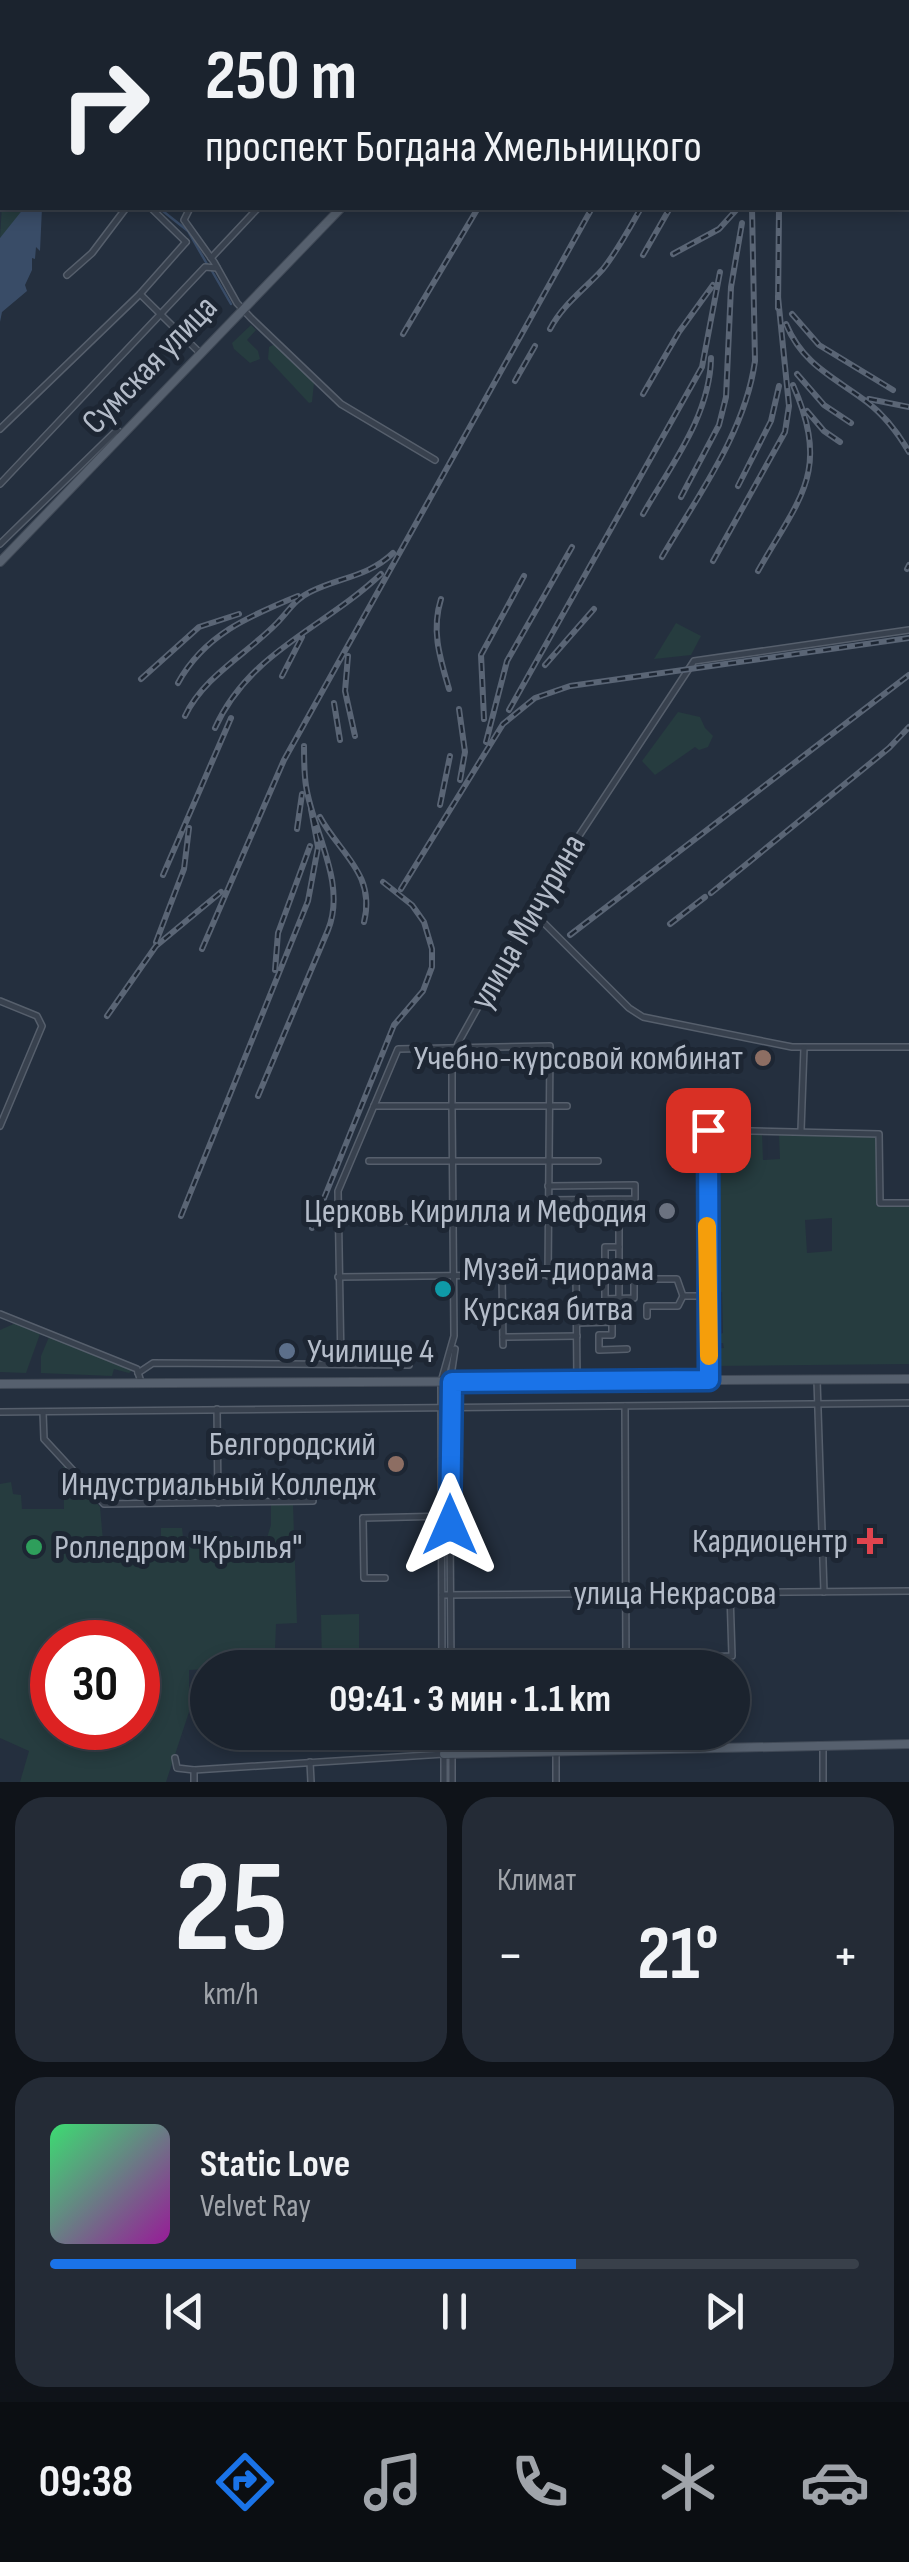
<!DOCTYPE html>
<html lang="ru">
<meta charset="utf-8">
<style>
:root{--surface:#1b232e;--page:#242b36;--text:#f1f3f6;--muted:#a0a4aa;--line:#39404a;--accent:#1a73e8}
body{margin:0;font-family:"Sofia Sans Condensed",sans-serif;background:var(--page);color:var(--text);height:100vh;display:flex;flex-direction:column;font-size:38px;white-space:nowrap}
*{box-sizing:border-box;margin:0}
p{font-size:32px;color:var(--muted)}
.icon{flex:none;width:55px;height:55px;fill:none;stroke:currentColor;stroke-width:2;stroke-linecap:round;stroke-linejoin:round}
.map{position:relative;height:1782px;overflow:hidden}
.drawer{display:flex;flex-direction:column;gap:15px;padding:15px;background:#0f1319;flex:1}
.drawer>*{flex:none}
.banner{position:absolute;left:0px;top:0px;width:910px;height:210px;box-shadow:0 5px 15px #0003,0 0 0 2px var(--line);background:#1b232e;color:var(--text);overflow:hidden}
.speed{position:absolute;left:30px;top:1620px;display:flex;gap:20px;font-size:50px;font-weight:700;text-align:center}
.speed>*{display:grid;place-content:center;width:130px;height:130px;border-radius:50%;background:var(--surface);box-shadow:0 5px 15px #0003,0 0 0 2px var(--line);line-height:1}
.speed .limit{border:15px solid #d22;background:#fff;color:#111}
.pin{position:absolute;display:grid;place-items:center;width:85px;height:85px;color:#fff;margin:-42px;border-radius:20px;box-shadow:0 5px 15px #0006}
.me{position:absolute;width:110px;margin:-55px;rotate:0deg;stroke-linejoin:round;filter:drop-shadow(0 0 8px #0008)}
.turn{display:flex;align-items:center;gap:35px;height:210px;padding:0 40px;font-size:45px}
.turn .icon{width:130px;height:130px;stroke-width:2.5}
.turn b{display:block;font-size:70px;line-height:85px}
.big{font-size:75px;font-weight:700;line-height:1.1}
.drawer .card{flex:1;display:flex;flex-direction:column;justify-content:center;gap:15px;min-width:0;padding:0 35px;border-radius:30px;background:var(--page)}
.drawer .dial{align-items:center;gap:0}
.dial b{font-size:130px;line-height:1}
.song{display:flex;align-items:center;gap:30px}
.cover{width:120px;height:120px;border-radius:15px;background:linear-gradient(135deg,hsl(140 70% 55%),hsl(300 70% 35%))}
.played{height:10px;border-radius:5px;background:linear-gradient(90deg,var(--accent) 65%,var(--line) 65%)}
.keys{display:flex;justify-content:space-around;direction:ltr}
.heat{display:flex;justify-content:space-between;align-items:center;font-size:55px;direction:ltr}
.drawer .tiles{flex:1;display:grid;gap:15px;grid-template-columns:1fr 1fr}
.card:last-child{grid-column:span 2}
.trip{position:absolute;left:190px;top:1650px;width:560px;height:100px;border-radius:50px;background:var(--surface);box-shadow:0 5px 15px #0003,0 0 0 2px var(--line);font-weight:700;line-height:100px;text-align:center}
.tabs{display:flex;height:160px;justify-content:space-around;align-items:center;background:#0b0e12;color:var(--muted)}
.tabs .icon{width:70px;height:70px}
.tabs .current{color:var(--accent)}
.tabs b{font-size:45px;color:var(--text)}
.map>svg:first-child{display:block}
</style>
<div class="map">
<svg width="909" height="1782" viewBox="0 0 909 1782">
<rect width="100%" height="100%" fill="#242f3e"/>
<g fill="#263c3f" fill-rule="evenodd">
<polygon points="2,204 2,208 24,208 10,230 0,238"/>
<polygon points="251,325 256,330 247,340 258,351 260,359 250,363 234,349 232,343"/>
<polygon points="275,344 314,383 312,402 309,403 268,359 269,347"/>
<polygon points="676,623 701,636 691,655 654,659"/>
<polygon points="678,712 700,717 705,728 713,736 708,747 699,750 695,747 655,775 642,761"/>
<path d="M710,1133L762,1134L763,1160L780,1159L779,1135L876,1137V1206L909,1207V1364L713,1366V1349L724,1348L723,1343H713L714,1336L723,1333L722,1292L714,1291L713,1288ZM832,1218V1251L807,1253L805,1220Z"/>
<polygon points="16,1323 40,1334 26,1373 0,1372 0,1330"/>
<polygon points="49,1337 134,1369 129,1373 114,1369 112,1376 41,1373 41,1356"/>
<path d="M63,1466L100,1507L104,1552L161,1550V1528H182L183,1537L236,1536L237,1545L265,1544L271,1525V1505H293L297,1623L276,1624L275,1650L245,1653L241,1667L189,1670V1712L166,1782H20L29,1751L0,1738V1484L11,1482L13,1494L21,1495L22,1509H64ZM52,1642H138V1728H52Z"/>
<polygon points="359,1614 359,1667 322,1667 321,1615"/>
</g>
<polygon fill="#394c67" points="24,208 42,208 40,251 36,247 35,259 32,258 32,270 25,285 27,291 2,312 0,322 0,238"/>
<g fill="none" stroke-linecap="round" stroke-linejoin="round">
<g stroke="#394c67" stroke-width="2.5">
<polyline points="159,208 188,231 207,264"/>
<polyline points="212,271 231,304"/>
</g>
<defs>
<g id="minor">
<polyline points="15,0 18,2"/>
<polyline points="453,2 455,0"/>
<polyline points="522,2 524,0"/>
<polyline points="151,208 186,242"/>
<polyline points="190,208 184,220 214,262 237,303 251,318 341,404 435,460"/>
<polyline points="211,258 258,208"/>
<polyline points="67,275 92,253 126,208"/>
<polyline points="140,294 200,353"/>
<polyline points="0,429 140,294 186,242"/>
<polyline points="0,484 205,267 217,268"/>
<polyline points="0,544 117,430 122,434"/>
<polyline points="533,912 629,1008 643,1017 792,1047 909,1047"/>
<polyline points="0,1001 37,1016 42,1026 0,1126"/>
<polyline points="374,1106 567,1106"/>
<polyline points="801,1130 804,1048"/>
<polyline points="369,1161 598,1161"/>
<polyline points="548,1200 635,1199 635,1185 548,1186"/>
<polyline points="619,1200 619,1299"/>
<polyline points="336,1222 548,1219"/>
<polyline points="619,1247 605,1247 605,1299 634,1298 634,1279 677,1279 683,1296 709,1296"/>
<polyline points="576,1274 577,1381"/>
<polyline points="502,1276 503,1345"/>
<polyline points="338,1277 605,1274"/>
<polyline points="0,1314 137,1369 141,1382"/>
<polyline points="647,1316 647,1306 678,1306 683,1296"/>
<polyline points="577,1323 612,1322 612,1335 599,1335 599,1350 627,1349"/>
<polyline points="503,1337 577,1336"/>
<polyline points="341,1364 338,1191 398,1049 550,1046 548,1276"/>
<polyline points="138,1373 153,1363 409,1365"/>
<polyline points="709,1380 707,1130 879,1134 880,1203 909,1203"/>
<polyline points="817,1380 824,1592"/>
<polyline points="625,1406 626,1668"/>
<polyline points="217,1409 218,1503"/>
<polyline points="0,1412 909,1403"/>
<polyline points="43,1412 44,1439 104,1504 313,1501"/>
<polyline points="363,1518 450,1516"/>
<polyline points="363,1518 364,1578 385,1578"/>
<polyline points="442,1595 909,1591"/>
<polyline points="442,1668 441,1382 454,1336 452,1107 452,1061 458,1043 542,892 694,661 909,630"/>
<polyline points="451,1668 449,1389 455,1349"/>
<polyline points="709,1668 708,1657 732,1656 730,1594"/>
<polyline points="444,1732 444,1782"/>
<polyline points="452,1732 452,1782"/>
<polyline points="626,1732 627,1749"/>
<polyline points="823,1747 823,1782"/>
<polyline points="556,1752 556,1782"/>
<polyline points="175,1758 177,1768 194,1770 444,1754"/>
<polyline points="310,1762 311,1782"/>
<polyline points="194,1770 194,1782"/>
</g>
<g id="major">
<polyline points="544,2 546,0"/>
<polyline points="0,562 341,208"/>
<polyline points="0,1384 909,1379"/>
<polyline points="444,1754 909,1744"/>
</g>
</defs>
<use href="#minor" stroke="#565f6c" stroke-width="8"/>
<use href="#major" stroke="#414a57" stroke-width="10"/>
<use href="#minor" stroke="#38414e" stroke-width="5"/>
<use href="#major" stroke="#56606e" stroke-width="8"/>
<defs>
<g id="rail">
<polyline points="785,0 785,2"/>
<polyline points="806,0 807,2"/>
<polyline points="823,0 823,2"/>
<polyline points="845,0 845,2"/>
<polyline points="680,2 681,0"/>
<polyline points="707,2 708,0"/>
<polyline points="761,2 763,0"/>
<polyline points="673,254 719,229 738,208"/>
<polyline points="643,255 670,208"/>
<polyline points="778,308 779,208"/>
<polyline points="792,314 819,345 893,390"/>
<path d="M786,324C803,365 834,377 867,402C884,415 898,433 909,452"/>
<path d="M550,329C563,304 585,289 603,269C618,250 629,229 641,208"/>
<polyline points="403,334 478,208"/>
<polyline points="797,374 824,405 851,423"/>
<polyline points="515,381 535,346"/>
<polyline points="643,394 679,332 713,285"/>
<polyline points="869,399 909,407"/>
<polyline points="807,411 824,431 840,442"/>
<polyline points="738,486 771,421 779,386"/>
<polyline points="681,497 719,425 726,397 731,287 742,223"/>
<path d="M643,514C671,465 710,416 711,358"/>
<path d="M662,557C698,495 745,433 755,361L752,208"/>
<polyline points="713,561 785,432 789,406 778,297"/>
<polyline points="907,569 909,565"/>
<path d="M758,571C800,497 831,472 793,385"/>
<path d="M441,599C431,631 440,658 449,689"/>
<polyline points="348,656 345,691 355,736"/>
<polyline points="545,665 594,609"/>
<polyline points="282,676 302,637"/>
<polyline points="141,679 199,627 239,614"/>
<path d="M178,683C204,635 249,616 298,596"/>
<polyline points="334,703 340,740"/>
<polyline points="459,709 465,752 460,780"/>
<polyline points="509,710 702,367 720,272"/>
<path d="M185,716C204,676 247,654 277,623C288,612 295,599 310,592C340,577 368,577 393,553"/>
<polyline points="484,719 481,655 524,576"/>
<path d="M215,728C250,651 323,629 381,574"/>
<polyline points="486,742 507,661 572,547"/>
<polyline points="440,805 450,756"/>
<path d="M320,817C340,854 376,874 364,922"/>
<polyline points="297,829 302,794"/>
<polyline points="163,875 231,718"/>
<polyline points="401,889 503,724 535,698 570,686 909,638"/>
<polyline points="711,893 889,748 909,727"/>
<polyline points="670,924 705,897"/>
<polyline points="570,935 909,675"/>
<polyline points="156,942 184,869 189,828"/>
<polyline points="202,949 284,760 592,208"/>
<polyline points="275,970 278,933 310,846"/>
<polyline points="107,1016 156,946 221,892"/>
<path d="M258,1096L328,930C347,883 313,832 306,786C304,773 304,760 304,746"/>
<polyline points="181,1216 308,901 318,847 311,809"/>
<polyline points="312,1228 394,1025 423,991 432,967 432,949 424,922 412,905 383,882"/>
</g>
</defs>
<use href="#rail" stroke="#5a6575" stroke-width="6"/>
<use href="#rail" stroke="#1d2633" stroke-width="2.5" stroke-dasharray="8" stroke-linecap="butt"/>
</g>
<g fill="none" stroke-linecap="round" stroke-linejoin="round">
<defs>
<polyline id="route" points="450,1525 452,1382 709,1380 708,1130"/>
</defs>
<use href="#route" stroke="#114b97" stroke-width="25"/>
<use href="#route" stroke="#1a73e8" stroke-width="18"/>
<polyline stroke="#f59e0b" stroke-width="18" points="707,1226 709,1356"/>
</g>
<g fill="#8d6e63" stroke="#1d2633" stroke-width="4">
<circle cx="763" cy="1058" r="10"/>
<circle cx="396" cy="1464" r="10"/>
</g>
<circle fill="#6b7280" stroke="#1d2633" stroke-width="4" cx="667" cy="1211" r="10"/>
<circle fill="#0f9aa8" stroke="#1d2633" stroke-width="4" cx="443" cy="1289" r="10"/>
<circle fill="#5c6f8a" stroke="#1d2633" stroke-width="4" cx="287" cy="1351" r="10"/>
<path fill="#e0444e" stroke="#1d2633" stroke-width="4" d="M865 1526h10v10h10v10h-10v10h-10v-10h-10v-10h10z"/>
<circle fill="#2e9e5b" stroke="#1d2633" stroke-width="4" cx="34" cy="1547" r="10"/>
<g text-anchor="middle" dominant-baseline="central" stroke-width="10" stroke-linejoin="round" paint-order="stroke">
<g font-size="35" fill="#b4bcc9" stroke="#1d2633">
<text transform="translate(150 365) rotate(-46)">Сумская улица</text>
<text transform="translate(528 922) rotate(-60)">улица Мичурина</text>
<text x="675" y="1593">улица Некрасова</text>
</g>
<g font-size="35" fill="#b4bcc9" stroke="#1d2633" text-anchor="end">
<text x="743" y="1058">Учебно-курсовой комбинат</text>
<text x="647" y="1211">Церковь Кирилла и Мефодия</text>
<text x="463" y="1269" text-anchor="start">Музей-диорама<tspan x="463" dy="40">Курская битва</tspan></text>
<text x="307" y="1351" text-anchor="start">Училище 4</text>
<text x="376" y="1444">Белгородский<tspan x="376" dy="40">Индустриальный Колледж</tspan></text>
<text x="848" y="1541">Кардиоцентр</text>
<text x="54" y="1547" text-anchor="start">Ролледром "Крылья"</text>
</g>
</g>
</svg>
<div class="speed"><div class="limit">30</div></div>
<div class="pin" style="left:708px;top:1130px;background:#d93025"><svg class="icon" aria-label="arrive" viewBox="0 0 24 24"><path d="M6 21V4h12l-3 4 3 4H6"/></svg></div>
<svg class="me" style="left:450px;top:1525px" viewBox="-20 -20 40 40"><path d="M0-17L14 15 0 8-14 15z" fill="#1a73e8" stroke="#fff" stroke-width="4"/></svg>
<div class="trip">09:41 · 3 мин · 1.1 km</div>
<div class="banner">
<div class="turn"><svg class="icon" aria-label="right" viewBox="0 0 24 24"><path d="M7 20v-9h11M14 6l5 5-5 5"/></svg><div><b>250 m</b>проспект Богдана Хмельницкого</div></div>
</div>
</div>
<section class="drawer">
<div class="tiles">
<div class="card dial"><b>25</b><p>km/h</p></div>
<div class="card"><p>Климат</p>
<div class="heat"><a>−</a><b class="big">21°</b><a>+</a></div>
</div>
<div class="card">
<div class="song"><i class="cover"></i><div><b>Static Love</b><p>Velvet Ray</p></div></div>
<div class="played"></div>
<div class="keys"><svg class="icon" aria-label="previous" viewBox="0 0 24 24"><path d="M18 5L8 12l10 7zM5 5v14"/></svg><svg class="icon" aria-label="pause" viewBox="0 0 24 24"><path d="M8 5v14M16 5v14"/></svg><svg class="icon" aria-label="next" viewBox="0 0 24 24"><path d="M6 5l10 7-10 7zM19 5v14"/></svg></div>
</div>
</div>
</section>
<nav class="tabs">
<b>09:38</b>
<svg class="icon current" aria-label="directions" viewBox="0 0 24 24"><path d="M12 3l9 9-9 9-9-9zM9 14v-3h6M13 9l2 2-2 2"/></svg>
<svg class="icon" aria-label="music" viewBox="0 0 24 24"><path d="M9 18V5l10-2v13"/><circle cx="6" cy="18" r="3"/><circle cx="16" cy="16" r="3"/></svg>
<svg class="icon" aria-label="phone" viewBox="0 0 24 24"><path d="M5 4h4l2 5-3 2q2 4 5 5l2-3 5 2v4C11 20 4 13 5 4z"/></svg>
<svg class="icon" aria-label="climate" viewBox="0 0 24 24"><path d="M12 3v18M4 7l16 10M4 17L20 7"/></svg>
<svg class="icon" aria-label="car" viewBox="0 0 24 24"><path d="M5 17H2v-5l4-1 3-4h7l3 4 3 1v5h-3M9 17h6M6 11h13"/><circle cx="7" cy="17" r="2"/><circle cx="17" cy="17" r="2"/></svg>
</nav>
